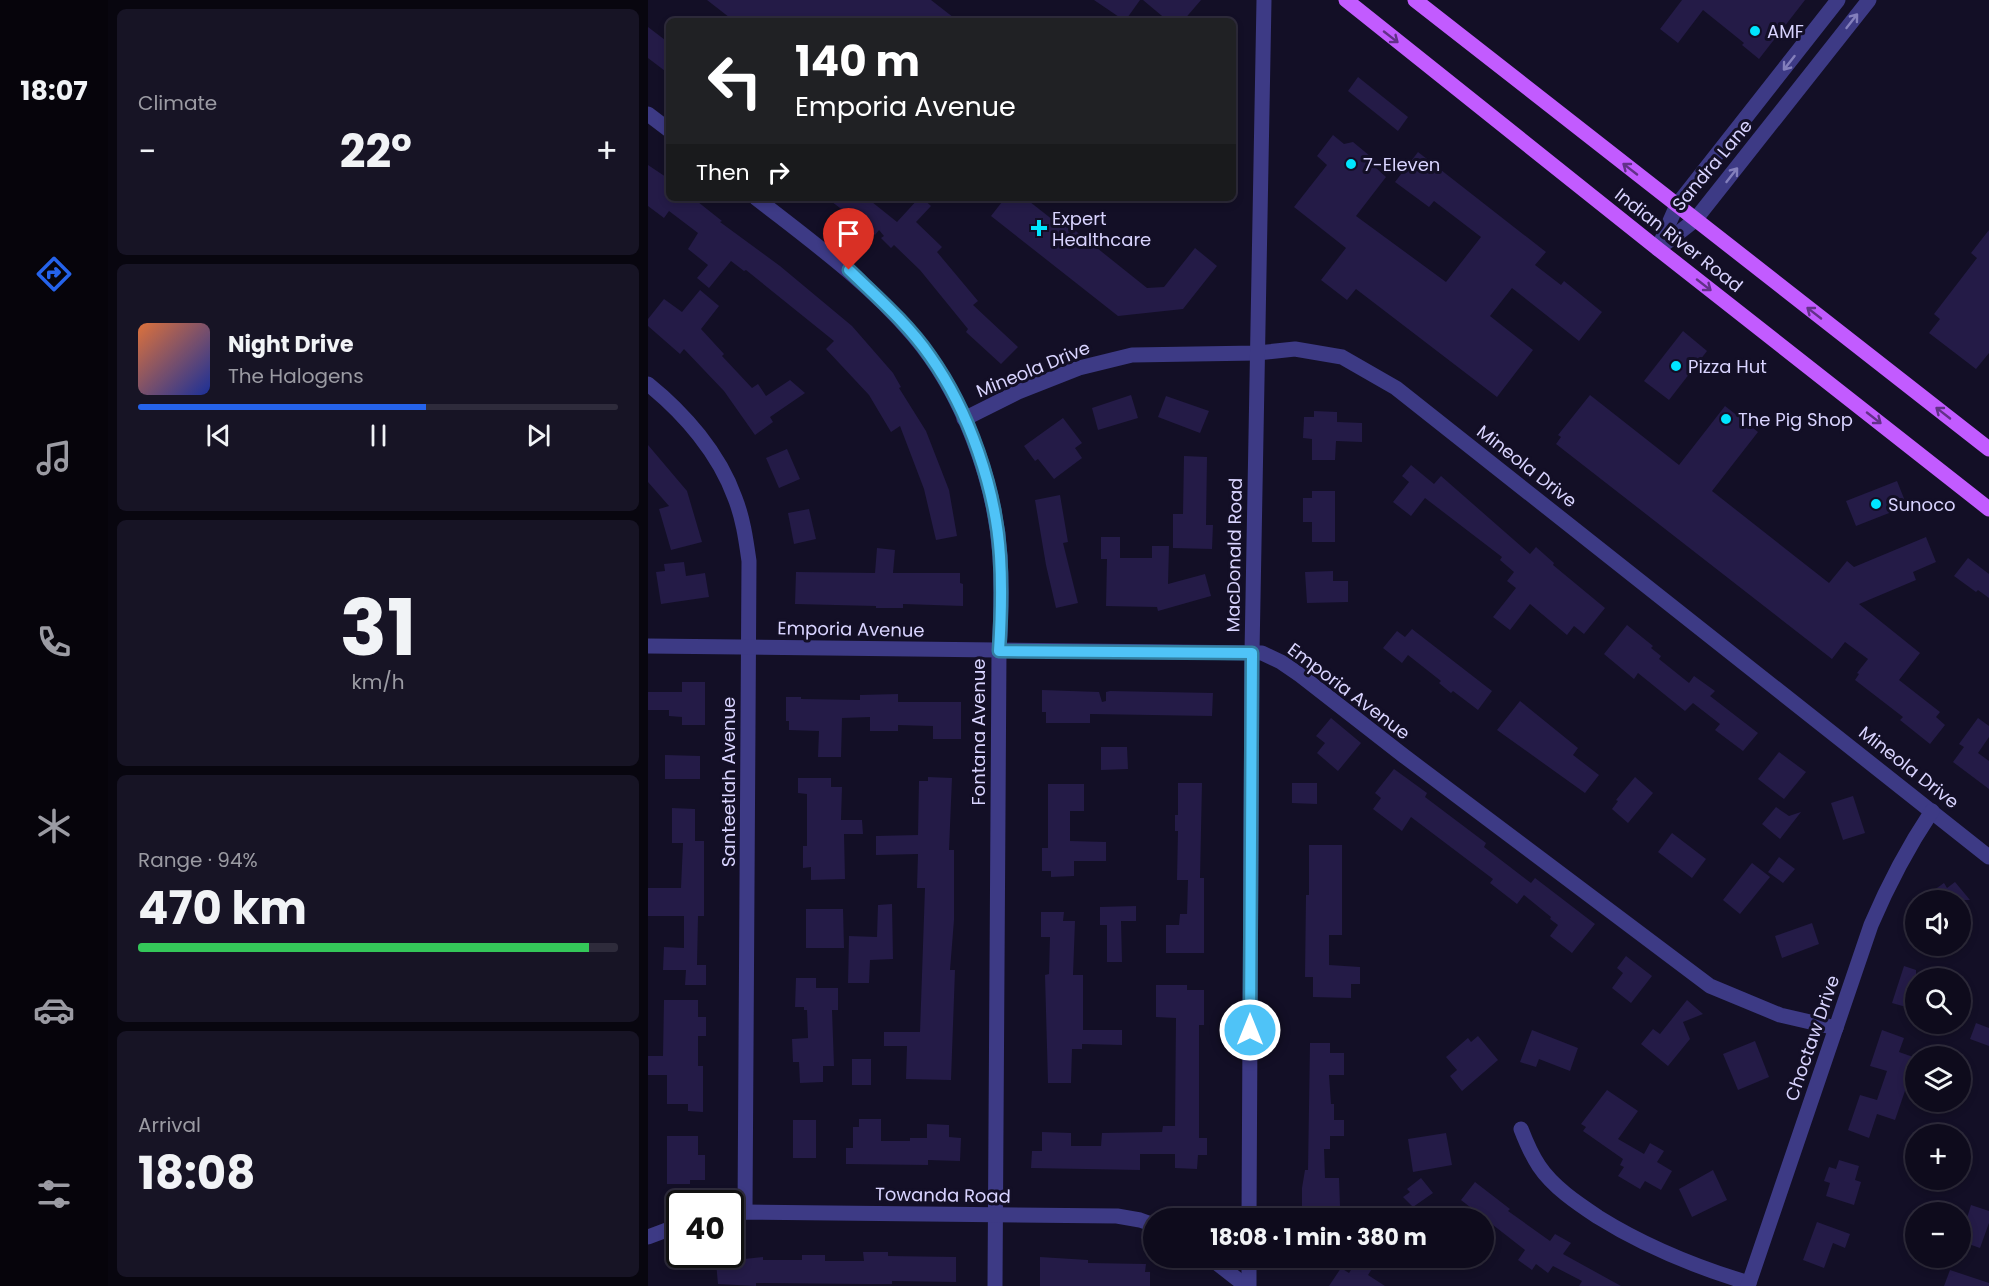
<!DOCTYPE html>
<meta charset="utf-8">
<style>
:root{--surface:#0e0b1c;--page:#171425;--text:#f1f3f6;--muted:#9b9ba3;--line:#2e2b3b;--accent:#2563eb}
body{margin:0;font-family:Poppins,sans-serif;background:var(--page);color:var(--text);height:100vh;display:flex;flex-direction:column;font-size:22px;white-space:nowrap}
*{box-sizing:border-box;margin:0}
p{font-size:20px;color:var(--muted)}
.icon{flex:none;width:33px;height:33px;fill:none;stroke:currentColor;stroke-width:2;stroke-linecap:round;stroke-linejoin:round}
.map{position:relative;flex:1;overflow:hidden}
.details{display:flex;flex-direction:column;gap:9px;padding:9px;background:#08060f;width:540px}
.details>*{flex:none}
.top-card{position:absolute;left:18px;top:18px;width:570px;height:183px;border-radius:9px;box-shadow:0 3px 9px #0003,0 0 0 2px var(--line);background:#202124;color:#fff;overflow:hidden}
.controls{position:absolute;left:1257px;top:890px;display:grid;gap:12px}
.controls a{display:grid;place-items:center;width:66px;height:66px;border-radius:50%;background:var(--surface);box-shadow:0 3px 9px #0003,0 0 0 2px var(--line);font-size:30px}
.speed{position:absolute;left:18px;top:1190px;display:flex;gap:12px;font-size:30px;font-weight:700;text-align:center}
.speed>*{display:grid;place-content:center;width:78px;height:78px;border-radius:50%;background:var(--surface);box-shadow:0 3px 9px #0003,0 0 0 2px var(--line);line-height:1}
.speed .limit{border:3px solid #111;border-radius:9px;background:#fff;color:#111}
.pin{position:absolute;display:grid;place-items:center;width:51px;height:51px;color:#fff;margin:-62px -26px;border-radius:50% 50% 50% 0;rotate:-45deg;box-shadow:0 0 6px #0007}
.pin .icon{rotate:45deg}
.me{position:absolute;width:66px;margin:-33px;rotate:0deg;stroke-linejoin:round;filter:drop-shadow(0 0 4px #0008)}
.turn{display:flex;align-items:center;gap:21px;height:126px;padding:0 30px;font-size:27px}
.turn .icon{width:78px;height:78px;stroke-width:2.5}
.turn b{display:block;font-size:42px;line-height:51px}
.then{display:flex;align-items:center;height:57px;padding:0 30px;background:#0003;gap:12px;font-size:22px}
.big{font-size:45px;font-weight:700;line-height:1.1}
.details .tile{flex:1;display:flex;flex-direction:column;justify-content:center;gap:9px;min-width:0;padding:0 21px;border-radius:9px;background:var(--page)}
.details .dial{align-items:center;gap:0}
.dial b{font-size:78px;line-height:1}
.song{display:flex;align-items:center;gap:18px}
.cover{width:72px;height:72px;border-radius:9px;background:linear-gradient(135deg,hsl(20 70% 55%),hsl(230 70% 35%))}
.played{height:6px;border-radius:3px;background:linear-gradient(90deg,var(--accent) 60%,var(--line) 60%)}
.keys{display:flex;justify-content:space-around;direction:ltr}
.heat{display:flex;justify-content:space-between;align-items:center;font-size:33px;direction:ltr}
.charge{height:9px;border-radius:4px;background:linear-gradient(90deg,#34c759 94%,var(--line) 0)}
.trip{position:absolute;left:495px;top:1208px;width:351px;height:60px;border-radius:30px;background:var(--surface);box-shadow:0 3px 9px #0003,0 0 0 2px var(--line);font-weight:700;line-height:60px;text-align:center}
main{display:flex;flex:1;min-height:0}
.tabs{display:flex;flex-direction:column;width:108px;justify-content:space-around;align-items:center;background:#06040b;color:var(--muted)}
.tabs .icon{width:42px;height:42px}
.tabs .on{color:var(--accent)}
.tabs b{font-size:27px;color:var(--text)}
.map>svg:first-child{display:block}
</style>
<main>
<nav class="tabs">
<b>18:07</b>
<svg class="icon on" aria-label="directions" viewBox="0 0 24 24"><path d="M12 3l9 9-9 9-9-9zM9 14v-3h6M13 9l2 2-2 2"/></svg>
<svg class="icon" aria-label="music" viewBox="0 0 24 24"><path d="M9 18V5l10-2v13"/><circle cx="6" cy="18" r="3"/><circle cx="16" cy="16" r="3"/></svg>
<svg class="icon" aria-label="phone" viewBox="0 0 24 24"><path d="M5 4h4l2 5-3 2q2 4 5 5l2-3 5 2v4C11 20 4 13 5 4z"/></svg>
<svg class="icon" aria-label="climate" viewBox="0 0 24 24"><path d="M12 3v18M4 7l16 10M4 17L20 7"/></svg>
<svg class="icon" aria-label="car" viewBox="0 0 24 24"><path d="M5 17H2v-5l4-1 3-4h7l3 4 3 1v5h-3M9 17h6M6 11h13"/><circle cx="7" cy="17" r="2"/><circle cx="17" cy="17" r="2"/></svg>
<svg class="icon" aria-label="filters" viewBox="0 0 24 24"><path d="M4 7h16M4 17h16"/><circle cx="9" cy="7" r="2"/><circle cx="15" cy="17" r="2"/></svg>
</nav>
<section class="details">
<div class="tile"><p>Climate</p>
<div class="heat"><a>−</a><b class="big">22°</b><a>+</a></div>
</div>
<div class="tile">
<div class="song"><i class="cover"></i><div><b>Night Drive</b><p>The Halogens</p></div></div>
<div class="played"></div>
<div class="keys"><svg class="icon" aria-label="previous" viewBox="0 0 24 24"><path d="M18 5L8 12l10 7zM5 5v14"/></svg><svg class="icon" aria-label="pause" viewBox="0 0 24 24"><path d="M8 5v14M16 5v14"/></svg><svg class="icon" aria-label="next" viewBox="0 0 24 24"><path d="M6 5l10 7-10 7zM19 5v14"/></svg></div>
</div>
<div class="tile dial"><b>31</b><p>km/h</p></div>
<div class="tile"><p>Range · 94%</p><b class="big">470 km</b><div class="charge"></div></div>
<div class="tile"><p>Arrival</p><b class="big">18:08</b></div>
</section>
<div class="map">
<svg width="1341" height="1286" viewBox="0 0 1341 1286">
<rect width="100%" height="100%" fill="#130f26"/>
<g fill="#241b47">
<polygon points="59,0 283,0 310,21 86,21"/>
<polygon points="446,0 492,0 477,21"/>
<polygon points="495,0 553,0 535,21 520,21"/>
<polygon points="1034,0 1157,0 1111,59 1094,45 1096,43 1055,10 1030,43 1012,29"/>
<polygon points="0,27 21,43 21,74 0,58"/>
<polygon points="710,77 760,117 750,131 700,91"/>
<polygon points="685,135 696,144 705,142 728,161 728,168 738,177 708,216 798,282 833,237 786,201 781,207 747,182 770,152 898,252 887,265 913,285 916,281 954,312 931,341 864,288 842,316 885,350 849,397 708,289 699,300 673,280 698,248 646,207 679,165 669,156"/>
<polygon points="0,165 21,179 21,198 45,198 74,221 72,222 132,266 204,326 245,373 253,387 251,388 278,431 301,490 309,536 288,540 276,489 252,426 243,432 221,395 178,349 186,341 98,270 96,271 83,261 61,288 49,278 60,265 40,249 50,233 21,211 16,218 0,206"/>
<polygon points="179,198 219,198 249,222 271,198 274,198 283,206 268,222 294,247 289,252 330,301 325,305 370,347 353,364 318,332 320,329 272,270 246,245 243,248 233,238 236,236 231,230 227,235"/>
<polygon points="357,198 377,198 405,220 409,216 499,288 516,287 547,248 569,266 535,309 470,316 343,216"/>
<polygon points="1341,230 1341,353 1328,369 1281,333 1292,319 1286,314 1329,258 1323,253"/>
<polygon points="52,290 71,306 53,329 76,354 74,356 104,388 110,384 118,396 142,380 157,393 122,417 125,422 107,435 76,391 36,349 32,354 0,326 0,319 16,299 34,312"/>
<polygon points="1035,331 1059,351 1021,400 996,381"/>
<polygon points="483,395 490,418 450,430 444,408"/>
<polygon points="942,395 1031,465 1077,406 1110,432 1064,491 1181,583 1199,561 1206,567 1278,537 1288,562 1265,572 1268,580 1211,604 1272,653 1251,680 1292,712 1288,717 1297,725 1282,744 1252,720 1255,717 1207,680 1211,674 1209,673 1220,659 1197,642 1184,659 908,444 913,437 910,435"/>
<polygon points="518,396 561,411 552,433 510,417"/>
<polygon points="666,411 689,412 689,422 714,423 714,442 688,441 687,460 664,460 664,439 655,438 656,417 666,417"/>
<polygon points="415,418 434,443 427,448 434,458 406,479 390,459 387,461 376,446"/>
<polygon points="0,445 39,491 54,542 23,550 11,509 21,506 0,482"/>
<polygon points="139,449 152,479 131,488 118,458"/>
<polygon points="536,456 559,457 558,525 565,525 564,549 525,548 525,514 535,514"/>
<polygon points="763,465 786,484 793,476 882,554 888,547 906,563 905,565 957,608 936,634 926,626 919,635 882,604 862,630 845,617 868,588 859,581 866,572 852,560 854,557 777,498 763,516 745,502 761,482 754,476"/>
<polygon points="1249,481 1259,506 1208,526 1198,501"/>
<polygon points="664,491 687,491 687,542 664,542 664,522 655,522 655,498 664,498"/>
<polygon points="412,495 420,542 415,543 430,603 408,608 398,565 387,500"/>
<polygon points="161,509 168,539 146,544 140,513"/>
<polygon points="453,537 472,537 472,558 504,558 504,546 521,546 520,584 557,574 563,596 510,611 509,607 458,606 459,559 453,559"/>
<polygon points="229,548 247,550 245,573 312,573 312,583 315,584 315,606 255,604 255,608 228,608 228,606 147,604 148,572 227,573"/>
<polygon points="1320,558 1341,574 1341,598 1330,590 1328,592 1306,576"/>
<polygon points="36,562 38,576 57,573 61,597 13,604 8,572 17,571 16,564"/>
<polygon points="685,571 685,581 700,581 700,602 659,603 657,572"/>
<polygon points="979,625 1005,646 1003,648 1013,656 1011,659 1041,683 1046,676 1067,691 1062,696 1110,733 1095,751 1067,730 1072,724 1045,703 1037,711 990,673 986,679 956,654"/>
<polygon points="764,629 844,691 830,710 805,691 803,693 791,683 793,681 760,655 754,663 735,648 749,631 757,637"/>
<polygon points="34,682 57,682 57,725 34,725 34,717 21,716 21,710 0,710 0,692 34,692"/>
<polygon points="394,690 451,692 454,702 458,701 458,692 462,691 565,693 564,716 442,714 442,723 398,723 398,712 394,712"/>
<polygon points="250,694 250,702 313,702 313,739 285,739 285,726 250,725 250,731 222,731 222,717 194,718 193,757 170,757 171,731 141,730 141,721 138,721 138,697 153,697 153,699 212,700 212,695"/>
<polygon points="872,701 930,748 925,755 951,775 937,793 849,730"/>
<polygon points="683,718 713,743 690,771 669,753 677,743 668,736"/>
<polygon points="1330,718 1341,726 1341,737 1330,753 1341,761 1341,789 1305,762 1316,747 1311,744"/>
<polygon points="453,747 479,747 480,769 453,770"/>
<polygon points="1131,752 1158,772 1136,799 1110,779"/>
<polygon points="17,755 52,756 52,779 17,779"/>
<polygon points="746,769 779,793 777,797 838,843 836,847 883,883 887,878 947,924 924,953 902,936 910,925 902,919 903,917 876,895 869,904 842,883 845,879 763,817 754,831 725,809 733,798 727,793"/>
<polygon points="280,777 304,778 301,850 306,850 306,920 302,970 307,970 303,1080 258,1079 259,1046 236,1046 236,1032 272,1032 277,888 269,888 270,854 228,855 228,836 270,835 271,781 280,781"/>
<polygon points="987,777 1005,793 980,823 964,809 970,801 968,800"/>
<polygon points="150,778 183,778 183,787 194,787 193,820 214,820 215,834 196,834 197,879 163,880 163,867 155,868 155,846 159,846 159,794 150,793"/>
<polygon points="530,783 554,783 552,878 556,878 556,953 518,953 518,925 531,925 532,914 539,914 540,880 529,880 530,831 527,831 527,815 530,815"/>
<polygon points="644,783 669,783 669,804 644,803"/>
<polygon points="400,784 436,784 436,811 422,811 422,841 458,842 458,861 426,861 426,876 403,877 403,871 394,871 394,848 400,848"/>
<polygon points="1205,796 1217,833 1195,840 1183,803"/>
<polygon points="1128,807 1141,816 1153,812 1132,839 1114,824"/>
<polygon points="24,808 47,809 47,841 56,841 56,916 50,916 49,965 58,965 58,985 37,985 38,970 15,970 16,947 36,948 36,916 0,916 0,888 33,888 35,843 24,843"/>
<polygon points="1024,833 1058,859 1044,878 1010,852"/>
<polygon points="661,845 694,845 694,935 681,935 681,965 712,967 712,984 703,984 703,998 665,997 665,977 657,977 658,895 661,895"/>
<polygon points="1131,857 1147,869 1135,883 1120,872"/>
<polygon points="1104,863 1122,877 1092,914 1075,900"/>
<polygon points="1307,882 1322,900 1272,900 1296,883 1299,888"/>
<polygon points="244,904 245,959 222,960 221,983 200,983 201,936 229,937 230,905"/>
<polygon points="488,906 488,921 473,921 474,962 459,962 459,925 452,925 452,907"/>
<polygon points="158,909 195,909 196,948 158,948"/>
<polygon points="393,912 416,912 415,921 427,921 425,975 435,975 435,1030 474,1030 474,1045 434,1044 434,1049 424,1049 423,1083 400,1083 397,975 401,974 402,937 393,937"/>
<polygon points="1164,923 1171,944 1134,958 1127,936"/>
<polygon points="978,956 1004,976 983,1003 964,988 975,973 969,968"/>
<polygon points="1256,966 1268,970 1268,1002 1265,1009 1244,1003"/>
<polygon points="148,978 168,978 168,988 190,988 190,1010 184,1010 186,1066 175,1066 175,1082 152,1083 151,1062 145,1062 144,1039 160,1038 159,1010 156,1010 156,1007 147,1007"/>
<polygon points="508,985 539,985 539,990 556,990 556,1025 551,1025 551,1138 559,1138 559,1155 550,1155 549,1169 527,1168 527,1154 492,1154 492,1170 383,1168 384,1151 394,1151 394,1132 423,1133 423,1146 453,1146 454,1133 514,1132 515,1126 527,1126 528,1018 508,1017"/>
<polygon points="16,1000 50,1000 50,1017 58,1017 58,1036 50,1036 50,1066 55,1066 55,1112 40,1111 40,1104 19,1104 19,1075 0,1075 0,1056 15,1056"/>
<polygon points="1039,1000 1055,1014 1035,1022 1042,1039 1020,1066 993,1044 1005,1029 1012,1034"/>
<polygon points="1328,1023 1341,1028 1341,1046 1322,1039"/>
<polygon points="884,1030 930,1048 922,1071 891,1059 888,1067 872,1062"/>
<polygon points="1234,1030 1256,1038 1251,1052 1268,1058 1268,1088 1259,1085 1247,1120 1229,1114 1221,1138 1200,1130 1212,1095 1229,1100 1239,1071 1222,1066"/>
<polygon points="830,1036 850,1060 814,1091 802,1076 809,1070 798,1057 820,1038 823,1042"/>
<polygon points="1107,1041 1121,1077 1090,1090 1075,1054"/>
<polygon points="662,1043 682,1043 682,1053 696,1053 696,1075 681,1075 683,1104 686,1104 686,1120 696,1120 696,1136 682,1136 682,1149 676,1149 677,1178 691,1178 692,1206 679,1206 679,1216 654,1216 654,1188 657,1170 660,1170"/>
<rect x="204" y="1059" width="19" height="26"/>
<polygon points="959,1090 990,1111 970,1139 996,1154 1002,1143 1016,1151 1009,1162 1024,1171 1013,1190 997,1181 992,1189 970,1176 976,1167 972,1165 975,1159 935,1131 938,1127 933,1124"/>
<polygon points="211,1119 233,1119 233,1141 262,1141 262,1138 279,1138 279,1124 301,1125 301,1137 313,1138 312,1161 280,1160 280,1165 198,1164 198,1148 205,1148 205,1127 211,1127"/>
<rect x="145" y="1120" width="23" height="38"/>
<polygon points="798,1133 804,1165 765,1172 760,1139"/>
<polygon points="19,1136 50,1136 50,1155 57,1155 57,1180 42,1180 42,1184 19,1184"/>
<polygon points="1191,1160 1211,1166 1207,1180 1213,1182 1206,1205 1178,1196 1182,1183 1176,1181 1181,1167 1188,1169"/>
<polygon points="1065,1170 1079,1200 1044,1217 1031,1189"/>
<polygon points="773,1178 785,1193 765,1207 755,1197 762,1192 759,1189"/>
<polygon points="827,1182 862,1209 860,1211 902,1241 907,1234 923,1243 915,1254 973,1286 931,1286 934,1281 905,1266 900,1273 888,1264 884,1270 870,1260 877,1250 813,1200"/>
<polygon points="1323,1205 1341,1211 1341,1223 1332,1248 1312,1241"/>
<polygon points="1169,1222 1202,1234 1197,1248 1185,1243 1176,1268 1155,1260"/>
<polygon points="215,1252 240,1252 240,1256 308,1257 308,1282 244,1281 244,1284 219,1284 108,1283 108,1286 70,1284 68,1262 115,1257 115,1260 154,1260 154,1255 177,1255 177,1261 216,1261"/>
<polygon points="392,1257 440,1260 440,1263 498,1264 497,1272 502,1272 502,1286 392,1286"/>
<polygon points="714,1257 727,1264 720,1275 737,1286 681,1286 693,1268 701,1273 708,1262 710,1264"/>
<polygon points="1302,1270 1341,1283 1341,1286 1296,1286"/>
</g>
<g fill="none" stroke-linecap="round" stroke-linejoin="round">
<g stroke="#3d3a85" stroke-width="15">
<polyline points="0,114 21,130"/>
<path d="M108,198C163,241 220,282 265,335C314,392 347,481 352,556C354,588 353,620 351,651L347,1286"/>
<polyline points="1011,246 1029,205 1190,0"/>
<polyline points="1010,249 1047,220 1221,0"/>
<path d="M0,384C36,413 71,453 87,498C95,518 98,540 101,561L97,1212"/>
<polyline points="316,419 370,392 431,368 484,355 609,353 647,349 694,357 748,388 1341,857"/>
<polyline points="0,646 614,653 633,662 652,675 756,756 1062,986 1132,1015 1188,1028"/>
<path d="M873,1129C878,1142 883,1154 891,1166C905,1187 929,1203 950,1217C998,1247 1048,1267 1101,1283"/>
<polyline points="82,1214 97,1212 469,1216 492,1220 506,1225"/>
<polyline points="601,1218 604,653 616,0"/>
<polyline points="0,1237 32,1225"/>
<polyline points="561,1257 598,1286"/>
<polyline points="601,1286 601,1257"/>
<path d="M1100,1286L1223,925C1240,885 1260,847 1284,811"/>
</g>
<g stroke="#c25bff" stroke-width="15">
<polyline points="698,0 1010,249 1341,509"/>
<polyline points="767,0 1341,449"/>
</g>
</g>
<defs><path id="oneway-shaft" d="M-6 0H5M1.5-3L5.5 0L1.5 3" fill="none" stroke-width="1.6" stroke-linecap="round" stroke-linejoin="round" transform="scale(1.5)"/></defs>
<g stroke="#837fbc">
<use href="#oneway-shaft" transform="translate(1204 21) rotate(-52)"/>
<use href="#oneway-shaft" transform="translate(1141 63) rotate(128)"/>
<use href="#oneway-shaft" transform="translate(1084 175) rotate(-52)"/>
</g>
<g stroke="#623188">
<use href="#oneway-shaft" transform="translate(743 37) rotate(38)"/>
<use href="#oneway-shaft" transform="translate(982 169) rotate(-142)"/>
<use href="#oneway-shaft" transform="translate(1056 285) rotate(38)"/>
<use href="#oneway-shaft" transform="translate(1166 313) rotate(-142)"/>
<use href="#oneway-shaft" transform="translate(1295 413) rotate(-142)"/>
<use href="#oneway-shaft" transform="translate(1226 418) rotate(38)"/>
</g>
<g fill="none" stroke-linecap="round" stroke-linejoin="round">
<defs>
<path id="route" d="M201,270C229,297 260,324 282,356C321,411 348,489 352,556C354,588 353,620 351,651L604,653L602,1030"/>
</defs>
<use href="#route" stroke="#337fa1" stroke-width="15"/>
<use href="#route" stroke="#4fc3f7" stroke-width="10"/>
</g>
<g fill="#00e5ff" stroke="#130f26" stroke-width="2">
<circle cx="1107" cy="31" r="6"/>
<circle cx="703" cy="164" r="6"/>
<path d="M388 219h6v6h6v6h-6v6h-6v-6h-6v-6h6z"/>
<circle cx="1028" cy="366" r="6"/>
<circle cx="1078" cy="419" r="6"/>
<circle cx="1228" cy="504" r="6"/>
</g>
<g text-anchor="middle" dominant-baseline="central" stroke-width="6" stroke-linejoin="round" paint-order="stroke">
<g font-size="18" fill="#d9d4ff" stroke="#130f26" text-anchor="start">
<text x="1119" y="31">AMF</text>
<text x="715" y="164">7-Eleven</text>
<text x="404" y="218">Expert<tspan x="404" dy="21">Healthcare</tspan></text>
<text x="1040" y="366">Pizza Hut</text>
<text x="1090" y="419">The Pig Shop</text>
<text x="1240" y="504">Sunoco</text>
</g>
<g font-size="18" fill="#d9d4ff" stroke="#130f26">
<text transform="translate(1064 165) rotate(-50)">Sandra Lane</text>
<text transform="translate(1031 240) rotate(38)">Indian River Road</text>
<text transform="translate(385 369) rotate(-22)">Mineola Drive</text>
<text transform="translate(879 466) rotate(38)">Mineola Drive</text>
<text transform="translate(586 555) rotate(-89)">MacDonald Road</text>
<text transform="translate(203 629) rotate(1)">Emporia Avenue</text>
<text transform="translate(701 691) rotate(37)">Emporia Avenue</text>
<text transform="translate(330 732) rotate(-90)">Fontana Avenue</text>
<text transform="translate(1261 767) rotate(38)">Mineola Drive</text>
<text transform="translate(80 782) rotate(-90)">Santeetlah Avenue</text>
<text transform="translate(1164 1038) rotate(-71)">Choctaw Drive</text>
<text transform="translate(295 1195) rotate(1)">Towanda Road</text>
</g>
</g>
</svg>
<div class="controls">
<a><svg class="icon" aria-label="sound" viewBox="0 0 24 24"><path d="M4 9h4l5-4v14l-5-4H4zM17 9q2 3 0 6"/></svg></a>
<a><svg class="icon" aria-label="search" viewBox="0 0 24 24"><circle cx="10" cy="10" r="6"/><path d="M15 15l6 6"/></svg></a>
<a><svg class="icon" aria-label="layers" viewBox="0 0 24 24"><path d="M12 4l9 5-9 5-9-5zM3 14l9 5 9-5"/></svg></a>
<a>+</a>
<a>−</a>
</div>
<div class="speed"><div class="limit">40</div></div>
<div class="pin" style="left:201px;top:270px;background:#d93025"><svg class="icon" aria-label="arrive" viewBox="0 0 24 24"><path d="M6 21V4h12l-3 4 3 4H6"/></svg></div>
<svg class="me" style="left:602px;top:1030px" viewBox="-20 -20 40 40"><circle r="17" fill="#4fc3f7" stroke="#fff" stroke-width="3"/><path d="M0-11L8 9 0 5-8 9z" fill="#fff"/></svg>
<div class="trip">18:08 · 1 min · 380 m</div>
<div class="top-card">
<div class="turn"><svg class="icon" aria-label="left" viewBox="0 0 24 24"><path d="M17 20v-9H6M10 6l-5 5 5 5"/></svg><div><b>140 m</b>Emporia Avenue</div></div>
<div class="then">Then<svg class="icon" aria-label="right" viewBox="0 0 24 24"><path d="M7 20v-9h11M14 6l5 5-5 5"/></svg></div>
</div>
</div>
</main>
